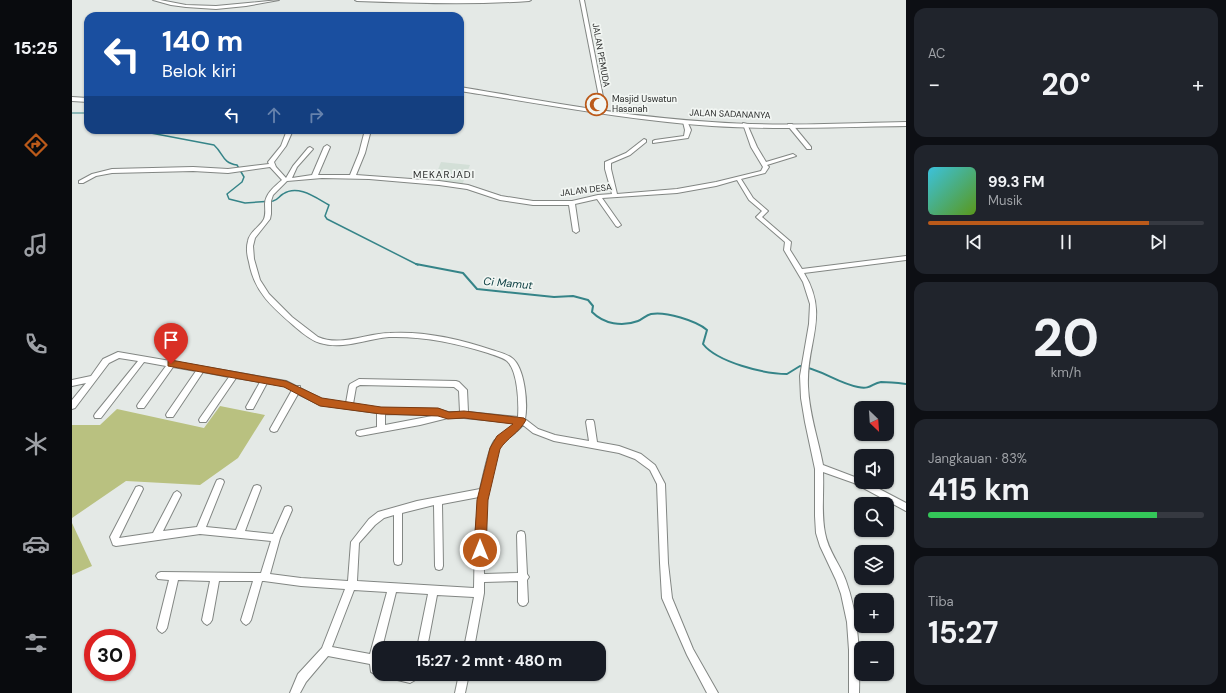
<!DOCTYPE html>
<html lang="id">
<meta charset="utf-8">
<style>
:root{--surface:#171b24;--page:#20242c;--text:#f1f3f6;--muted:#9ea1a6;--line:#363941;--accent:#bb5a1a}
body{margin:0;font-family:"DM Sans",sans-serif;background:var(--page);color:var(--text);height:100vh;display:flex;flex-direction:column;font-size:15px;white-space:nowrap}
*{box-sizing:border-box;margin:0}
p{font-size:13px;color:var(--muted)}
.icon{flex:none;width:22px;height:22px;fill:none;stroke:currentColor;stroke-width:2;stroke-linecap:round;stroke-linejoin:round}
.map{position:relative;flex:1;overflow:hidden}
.side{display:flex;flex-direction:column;gap:8px;padding:8px;background:#0d0f14;width:320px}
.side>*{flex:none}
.guide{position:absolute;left:12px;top:12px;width:380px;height:122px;border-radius:12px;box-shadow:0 1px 3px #0004;background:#1a4fa0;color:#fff;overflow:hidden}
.needle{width:26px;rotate:155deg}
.controls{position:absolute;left:782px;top:401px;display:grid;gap:8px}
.controls a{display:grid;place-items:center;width:40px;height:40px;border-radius:8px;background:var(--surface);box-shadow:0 1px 3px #0004;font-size:20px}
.speed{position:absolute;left:12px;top:629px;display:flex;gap:8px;font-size:20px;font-weight:700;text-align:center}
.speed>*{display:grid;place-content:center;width:52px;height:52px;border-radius:50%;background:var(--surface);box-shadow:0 1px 3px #0004;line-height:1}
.speed .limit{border:6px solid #d22;background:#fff;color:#111}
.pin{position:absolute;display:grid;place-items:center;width:34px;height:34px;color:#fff;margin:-41px -17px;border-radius:50% 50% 50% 0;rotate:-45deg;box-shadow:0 0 4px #0007}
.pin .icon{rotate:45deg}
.me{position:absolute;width:44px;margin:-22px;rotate:0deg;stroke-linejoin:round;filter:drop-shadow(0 0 3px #0008)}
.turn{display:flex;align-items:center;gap:14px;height:84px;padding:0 12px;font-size:18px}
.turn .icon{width:52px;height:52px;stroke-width:2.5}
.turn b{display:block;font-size:28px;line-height:34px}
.lanes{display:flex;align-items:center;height:38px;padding:0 12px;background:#0003;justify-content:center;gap:20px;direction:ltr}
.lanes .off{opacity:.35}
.big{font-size:30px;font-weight:700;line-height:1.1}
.side .card{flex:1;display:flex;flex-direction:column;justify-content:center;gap:6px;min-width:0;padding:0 14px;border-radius:12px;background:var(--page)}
.side .dial{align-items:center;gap:0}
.dial b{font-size:52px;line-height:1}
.song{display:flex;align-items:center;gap:12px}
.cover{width:48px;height:48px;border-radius:6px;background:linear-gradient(135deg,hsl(190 70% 55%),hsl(90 70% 35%))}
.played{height:4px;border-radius:2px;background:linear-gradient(90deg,var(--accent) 80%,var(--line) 80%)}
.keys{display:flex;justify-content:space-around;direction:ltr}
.heat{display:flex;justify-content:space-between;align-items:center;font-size:22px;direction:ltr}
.charge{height:6px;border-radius:3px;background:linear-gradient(90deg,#34c759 83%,var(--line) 0)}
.trip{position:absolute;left:300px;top:641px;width:234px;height:40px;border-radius:12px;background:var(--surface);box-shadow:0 1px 3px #0004;font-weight:700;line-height:40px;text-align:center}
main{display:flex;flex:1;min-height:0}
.tabs{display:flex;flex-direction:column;width:72px;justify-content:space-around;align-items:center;background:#090b0e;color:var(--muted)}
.tabs .icon{width:28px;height:28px}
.tabs .current{color:var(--accent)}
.tabs b{font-size:18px;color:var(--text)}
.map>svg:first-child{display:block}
</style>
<main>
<nav class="tabs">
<b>15:25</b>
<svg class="icon current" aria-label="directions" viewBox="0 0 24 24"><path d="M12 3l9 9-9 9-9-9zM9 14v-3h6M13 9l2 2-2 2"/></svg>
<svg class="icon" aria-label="music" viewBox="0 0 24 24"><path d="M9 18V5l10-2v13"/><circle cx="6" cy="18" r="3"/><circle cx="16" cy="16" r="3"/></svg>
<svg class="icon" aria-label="phone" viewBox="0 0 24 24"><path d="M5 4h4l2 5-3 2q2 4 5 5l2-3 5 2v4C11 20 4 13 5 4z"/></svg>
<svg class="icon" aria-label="climate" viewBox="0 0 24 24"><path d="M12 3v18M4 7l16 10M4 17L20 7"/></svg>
<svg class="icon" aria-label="car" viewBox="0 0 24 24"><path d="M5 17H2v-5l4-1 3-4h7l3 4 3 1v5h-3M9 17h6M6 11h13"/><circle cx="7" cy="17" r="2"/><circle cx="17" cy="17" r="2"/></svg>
<svg class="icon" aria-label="filters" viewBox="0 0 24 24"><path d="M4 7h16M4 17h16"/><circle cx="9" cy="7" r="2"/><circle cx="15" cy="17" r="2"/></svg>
</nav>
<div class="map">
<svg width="834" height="693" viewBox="0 0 834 693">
<rect width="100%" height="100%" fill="#e4e9e6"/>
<polygon fill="#d3dfd7" points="369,162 398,165 390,185 362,180"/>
<g fill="#b9c180">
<polygon points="148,406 193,415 166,458 128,485 54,481 0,518 0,425 28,425 45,409 132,428"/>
<polygon points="0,523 20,566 0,575"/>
</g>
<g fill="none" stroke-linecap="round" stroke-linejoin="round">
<polyline stroke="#358488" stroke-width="1" points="0,113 16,113"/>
<g stroke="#358488" stroke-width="1.5">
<polyline points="43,130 51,130"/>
<path d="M63,130L142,145C152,154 150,163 165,165L172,177L170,182L155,194L157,199L173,203L201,201C206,200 207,196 211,194C226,184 244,198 257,205L253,216L255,219L346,265"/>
</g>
<path stroke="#358488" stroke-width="2" d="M344,264L391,273L405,289L482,297L501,296L516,300L521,306L520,312C532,324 550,327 566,321C571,319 574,315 579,314C593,311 625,321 635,330L631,344C645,362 692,374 715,374L728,366C749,369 765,383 786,387C799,390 800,383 809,382C817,382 826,383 834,384"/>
<defs>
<g id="minor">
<polygon points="81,0 88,0 114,5 144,6 207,0 174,6 144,9 114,7 99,5"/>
<path d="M283,0H459L457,1C400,5 342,3 285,1Z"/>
<polygon points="508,0 512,0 534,112 532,113 530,112"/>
<polygon points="611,121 615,121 619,130 616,138 581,143 581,141 583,140 612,136 613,130 611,122"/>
<path d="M671,123L675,124L685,147L694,162L721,154L724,156L695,165L697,167L693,173L669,179L681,198L696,211L690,217L719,242L718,250L730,269L834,256V260L732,273C758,316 734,342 736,386C737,414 746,438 751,465L788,479L789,482H794L834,503V511L782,483L751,472C752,492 749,513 753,533C756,551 768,564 774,581C787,617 788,655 787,693H777V650L775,622L769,594L764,580L748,546L744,533L743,516V469L733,422L729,398L728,376L737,324L738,304L731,282L712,250L713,242L685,218L684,217L690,211L677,200L665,180L644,186L605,193L530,198L549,225L546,227L544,226L525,199L503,204L507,231L504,233L501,231L497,205H461L428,200L395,189L367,185L297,179L250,178L215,181L201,195L199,201V214L198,219L183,238L181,246L182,259L188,280L197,294L220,317L246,337C269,347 295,333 318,333C352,331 388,339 420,350C426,352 435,354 440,358C453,368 456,404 453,419L466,429L483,435L517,441L514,422L515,420H521L522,422L525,442L547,446L569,454L583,465L593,484L596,563L600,598L621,649L646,693H635L615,655L590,598L588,563L585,484L578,470L563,459L547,453L482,441L461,433L451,425C444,434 434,438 427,447L414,500L411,537L412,574L446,573L445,535L446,532L449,531L452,532L453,535L455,574L457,577L455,580L456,602L454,605L451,606L448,605L446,602V581L412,582V593L402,648H392L402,597L365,595L355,648H345L356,594L324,592L310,648H307V674L311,675L307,676L299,672L298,664L256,656L234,682L228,693H218L226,674L250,648L273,589L229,586L192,581H190L179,620L177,623L174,625L171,623L169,620L181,581H147L140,620L138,623L135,625L132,623L130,620L138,581L106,580L95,628L93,631L90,633L87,631L85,628L97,580L86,579L84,576L86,573L89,572L189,573L199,541L128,534L44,546L41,545L38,537L64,487L67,486L70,487L71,489L47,538L81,533L102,493L105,491L108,493L109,495L91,531L125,527L144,482L145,480L148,479L151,480L152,482L134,527L164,530L181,488L182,486L185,485L188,486L189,488L173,531L201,534L213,507L216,506L219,507L220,510L208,538L198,574L229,578L276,581L279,542L297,519L306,512L345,501L408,489C411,478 416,449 422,441C429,434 438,430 444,423L392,418H376L348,425L288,436L285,435L284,433L285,431L305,427V413L248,405L226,394L205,431L202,432L199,431L198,429L220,390L212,386L195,383L181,409H175L174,407L188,382L164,378L134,422H128L127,420L128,418L157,377L131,372L101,417H95L94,415L95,413L124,371L101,367L72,408H66L65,406L66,404L94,366L72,362L29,418H23L22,416L23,414L66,361L47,358L37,363L3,408L0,409V400L14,383L0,386V380L19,376L31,359L46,352L214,381L224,386H228V388L249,399L274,403L277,386L278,384L287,379L384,381L387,382L395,390L396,412L446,417C447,403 446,371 435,361C430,357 421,355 416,353C385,343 350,336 317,337C294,339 271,350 248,343C238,340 229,332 221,325C199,306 182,291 177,262C175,255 174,248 176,241C178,231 188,227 192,219C194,214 193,209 193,204C193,194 203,186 210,180L198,167L156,173L121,171L40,173L24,176L11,183H7V181L20,174L40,169L121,167L156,169L197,164L196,162L209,146L215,130H221L214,146L202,162L204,167L214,178L221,166L236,148L238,147L241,149L225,167L220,178L240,175L252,147L255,145L258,147L246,175H278L287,153L293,130H299L293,153L284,175L367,181L396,185L429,196L461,201H500L526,195L540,194L533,169V162L554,153L572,139L574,140V142L558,155L539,163V169L545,194L605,189L644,182L689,171L691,167L679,147L671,124ZM288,385L382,387L387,391L388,412H376L366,409L309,408L281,404L284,387ZM313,414L365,415L313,425ZM407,497L403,537L402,588L285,581L287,543L303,525L312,518L322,515V561L323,564L326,565L329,564L330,561V513L362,505L363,566L364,569L367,570L370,569L371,566L370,504ZM282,590L315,592L298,654L260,647Z"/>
<polygon points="716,124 720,124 739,147 739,149 735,149 716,126"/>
<polygon points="316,674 348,674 347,678 338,683 317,678"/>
<polygon points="387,674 397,674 393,693 383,693"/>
</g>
<g id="tertiary">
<path d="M388,87C472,101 555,117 640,122C705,127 769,123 834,122V126C769,127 705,130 640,126C555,120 472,104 388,91Z"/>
<polygon points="0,97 16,98 16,102 0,101"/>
</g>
</defs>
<use href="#minor" stroke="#828683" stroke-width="2"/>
<use href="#tertiary" stroke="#828683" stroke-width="2"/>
<use href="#minor" fill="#fff" fill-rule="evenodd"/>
<use href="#tertiary" fill="#fff" fill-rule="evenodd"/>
</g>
<path fill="#bb5a1a" stroke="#7a3a11" d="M99,360L214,381L250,398L309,407L366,408L377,412L392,411L452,418L454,420C447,433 435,438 428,449L416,500L414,550L412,554L408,556L404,554L402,550L405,500L418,448L425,436L441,424L392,418L376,419L366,416L309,414L248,406L212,387L96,366V361Z"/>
<defs>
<symbol id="mosque-ring" viewBox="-11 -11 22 22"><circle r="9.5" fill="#f2f6f3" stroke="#bb5a1a" stroke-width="1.5"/><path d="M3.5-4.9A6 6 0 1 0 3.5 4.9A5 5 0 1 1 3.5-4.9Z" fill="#bb5a1a"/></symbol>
</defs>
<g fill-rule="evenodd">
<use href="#mosque-ring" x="512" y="92" width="25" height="25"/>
</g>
<g text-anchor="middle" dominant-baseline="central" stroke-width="3.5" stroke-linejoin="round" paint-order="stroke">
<g font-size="9" fill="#282a29" stroke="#f2f6f3">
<text transform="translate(529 55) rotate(80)">JALAN PEMUDA</text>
<text transform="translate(658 114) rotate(2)">JALAN SADANANYA</text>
<text transform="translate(514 190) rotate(-7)">JALAN DESA</text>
</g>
<g font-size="9" fill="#282a29" stroke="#f2f6f3" text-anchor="start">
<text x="540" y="99">Masjid Uswatun<tspan x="540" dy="10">Hasanah</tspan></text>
</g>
<g font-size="10" letter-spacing="1" fill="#282a29" stroke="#f2f6f3">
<text x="372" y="174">MEKARJADI</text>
</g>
<g font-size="11" font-style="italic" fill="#114346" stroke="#f2f6f3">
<text transform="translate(436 283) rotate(5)">Ci Mamut</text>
</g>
</g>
</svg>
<div class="controls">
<a><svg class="needle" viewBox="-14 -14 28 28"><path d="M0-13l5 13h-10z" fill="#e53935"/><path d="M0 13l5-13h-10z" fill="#9ea1a6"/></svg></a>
<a><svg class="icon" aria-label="sound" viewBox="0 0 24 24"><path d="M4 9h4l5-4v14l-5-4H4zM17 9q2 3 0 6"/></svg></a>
<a><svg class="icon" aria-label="search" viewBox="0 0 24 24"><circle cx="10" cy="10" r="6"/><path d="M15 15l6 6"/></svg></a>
<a><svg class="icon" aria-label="layers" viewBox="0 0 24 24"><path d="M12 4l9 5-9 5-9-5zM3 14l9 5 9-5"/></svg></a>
<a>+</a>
<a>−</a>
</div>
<div class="speed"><div class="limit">30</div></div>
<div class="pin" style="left:99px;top:364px;background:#d93025"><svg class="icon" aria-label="arrive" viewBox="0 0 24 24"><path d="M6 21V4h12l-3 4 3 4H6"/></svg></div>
<svg class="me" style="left:408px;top:550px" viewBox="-20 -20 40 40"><circle r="17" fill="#bb5a1a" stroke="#fff" stroke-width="3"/><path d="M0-11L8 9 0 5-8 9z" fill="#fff"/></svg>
<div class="trip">15:27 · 2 mnt · 480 m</div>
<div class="guide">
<div class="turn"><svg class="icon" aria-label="left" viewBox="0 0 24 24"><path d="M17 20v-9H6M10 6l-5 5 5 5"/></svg><div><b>140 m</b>Belok kiri</div></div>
<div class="lanes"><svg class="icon" aria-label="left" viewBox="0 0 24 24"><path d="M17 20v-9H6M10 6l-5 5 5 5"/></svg><svg class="icon off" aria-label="ahead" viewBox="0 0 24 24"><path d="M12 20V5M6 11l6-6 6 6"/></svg><svg class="icon off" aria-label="right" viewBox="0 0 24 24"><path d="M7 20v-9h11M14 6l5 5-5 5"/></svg></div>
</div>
</div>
<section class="side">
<div class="card"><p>AC</p>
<div class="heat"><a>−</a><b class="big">20°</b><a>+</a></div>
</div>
<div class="card">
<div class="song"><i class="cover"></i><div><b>99.3 FM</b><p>Musik</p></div></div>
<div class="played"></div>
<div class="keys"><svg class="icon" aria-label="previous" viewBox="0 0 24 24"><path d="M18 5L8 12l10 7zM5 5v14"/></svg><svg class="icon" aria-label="pause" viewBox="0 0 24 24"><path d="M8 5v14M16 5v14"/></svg><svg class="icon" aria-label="next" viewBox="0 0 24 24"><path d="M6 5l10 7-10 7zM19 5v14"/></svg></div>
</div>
<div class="card dial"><b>20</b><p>km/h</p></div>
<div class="card"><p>Jangkauan · 83%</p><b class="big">415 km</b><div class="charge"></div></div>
<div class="card"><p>Tiba</p><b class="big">15:27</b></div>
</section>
</main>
